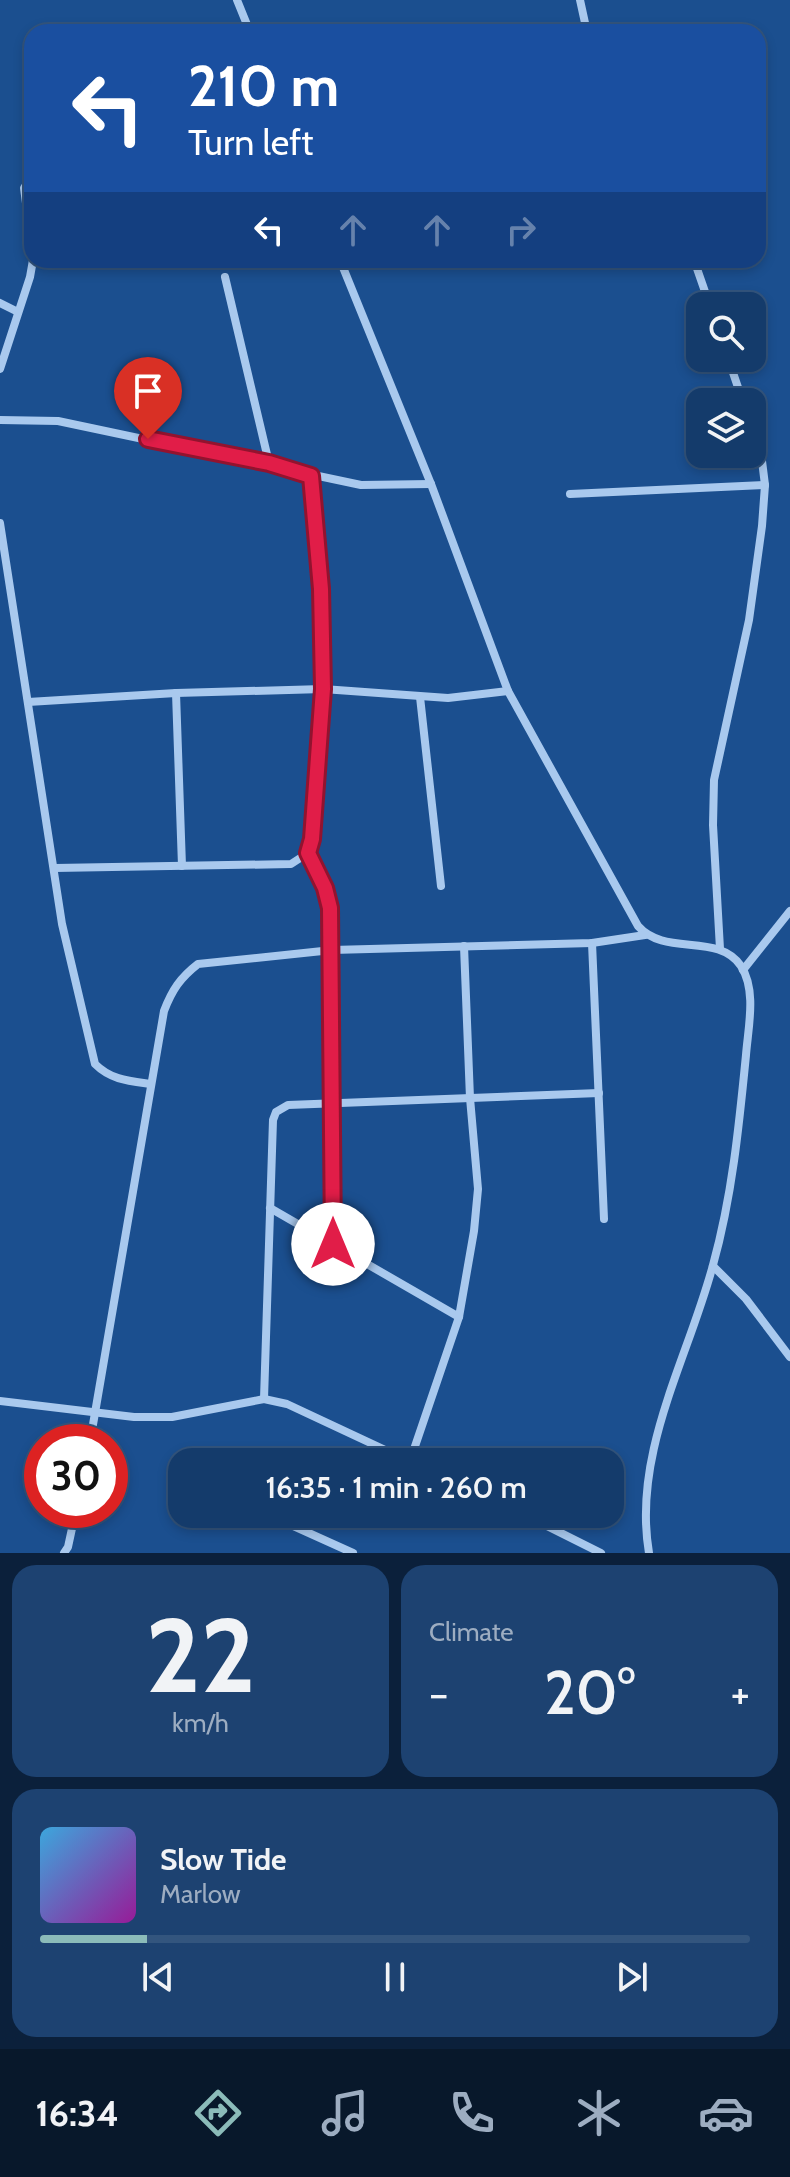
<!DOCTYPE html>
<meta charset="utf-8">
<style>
:root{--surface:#143b6b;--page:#1d4271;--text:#f1f3f6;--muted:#9dadc1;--line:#33557e;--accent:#8bbbb9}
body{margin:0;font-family:Cabin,sans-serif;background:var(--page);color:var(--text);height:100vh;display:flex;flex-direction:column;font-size:30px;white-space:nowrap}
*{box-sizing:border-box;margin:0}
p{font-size:26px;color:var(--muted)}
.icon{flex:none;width:44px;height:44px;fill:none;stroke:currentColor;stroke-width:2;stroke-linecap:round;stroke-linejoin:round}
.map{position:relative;height:1553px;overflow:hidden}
.drawer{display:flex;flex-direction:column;gap:12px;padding:12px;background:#0b203b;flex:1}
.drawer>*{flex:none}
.banner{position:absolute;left:24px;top:24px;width:742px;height:244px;border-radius:24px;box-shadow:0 4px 12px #0003,0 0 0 2px var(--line);background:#1a4fa0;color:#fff;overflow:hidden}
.fabs{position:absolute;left:686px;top:292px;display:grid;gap:16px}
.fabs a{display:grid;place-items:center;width:80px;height:80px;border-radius:16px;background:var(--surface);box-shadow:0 4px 12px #0003,0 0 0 2px var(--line);font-size:40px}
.speed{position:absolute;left:24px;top:1424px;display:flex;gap:16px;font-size:40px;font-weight:700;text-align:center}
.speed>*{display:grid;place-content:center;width:104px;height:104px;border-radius:50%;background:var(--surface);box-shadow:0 4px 12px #0003,0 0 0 2px var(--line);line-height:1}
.speed .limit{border:12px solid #d22;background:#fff;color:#111}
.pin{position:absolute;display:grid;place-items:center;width:68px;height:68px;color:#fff;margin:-82px -34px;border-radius:50% 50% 50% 0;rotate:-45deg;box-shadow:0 0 8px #0007}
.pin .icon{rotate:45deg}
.me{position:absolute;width:88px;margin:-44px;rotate:0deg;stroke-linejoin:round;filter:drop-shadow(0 0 6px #0008)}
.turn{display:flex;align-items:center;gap:28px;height:168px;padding:0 32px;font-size:36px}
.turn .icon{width:104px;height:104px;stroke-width:2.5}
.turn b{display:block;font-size:56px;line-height:68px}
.lanes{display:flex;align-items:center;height:76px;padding:0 32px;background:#0003;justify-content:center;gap:40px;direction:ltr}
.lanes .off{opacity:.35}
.big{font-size:60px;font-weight:600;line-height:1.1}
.drawer .widget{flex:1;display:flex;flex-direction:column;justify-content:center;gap:12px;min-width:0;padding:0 28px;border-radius:24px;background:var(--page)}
.drawer .dial{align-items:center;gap:0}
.dial b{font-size:104px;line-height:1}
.song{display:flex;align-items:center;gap:24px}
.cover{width:96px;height:96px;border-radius:12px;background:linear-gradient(135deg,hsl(200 70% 55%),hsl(300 70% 35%))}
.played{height:8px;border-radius:4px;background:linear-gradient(90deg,var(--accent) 15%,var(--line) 15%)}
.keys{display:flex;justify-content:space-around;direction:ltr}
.heat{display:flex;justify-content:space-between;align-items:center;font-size:44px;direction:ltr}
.drawer .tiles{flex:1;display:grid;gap:12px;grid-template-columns:1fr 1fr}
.widget:last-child{grid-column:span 2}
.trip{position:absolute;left:168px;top:1448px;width:456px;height:80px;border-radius:24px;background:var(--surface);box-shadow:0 4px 12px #0003,0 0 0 2px var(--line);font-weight:600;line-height:80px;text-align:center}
.dock{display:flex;height:128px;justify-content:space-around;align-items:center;background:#08182b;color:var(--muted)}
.dock .icon{width:56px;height:56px}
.dock .selected{color:var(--accent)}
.dock b{font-size:36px;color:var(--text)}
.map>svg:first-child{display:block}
</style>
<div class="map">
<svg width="790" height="1553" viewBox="0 0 790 1553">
<rect width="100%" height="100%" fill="#1b4f8f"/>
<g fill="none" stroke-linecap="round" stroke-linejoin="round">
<g stroke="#a9c9ee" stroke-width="8">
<polyline points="237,0 250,32"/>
<polyline points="580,0 587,32"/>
<polyline points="32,175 24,188 32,249"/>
<path d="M340,260L431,484L508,691L638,926C665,957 718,932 741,966C757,991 748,1028 746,1055C739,1126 732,1197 713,1265C688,1359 632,1453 649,1553"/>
<polyline points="694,260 710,306"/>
<polyline points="225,277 269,463"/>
<polyline points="0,303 18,312"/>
<polyline points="728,358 743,402"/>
<polyline points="0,369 30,277 33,260"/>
<polyline points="0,420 58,421 361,485 431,484"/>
<polyline points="570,494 765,485"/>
<path d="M0,523L62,924L95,1064C111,1080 129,1081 151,1084"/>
<polyline points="176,693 182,866"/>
<polyline points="420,697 441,886"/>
<polyline points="28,702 176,693 323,689 448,698 508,691"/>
<polyline points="308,853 325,888 330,908 333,1244"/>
<polyline points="55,868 291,864 308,853 312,839 323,689 321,589 311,476"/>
<polyline points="592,943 604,1219"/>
<polyline points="720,949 713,825 714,780 749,620 762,526 765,485 761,453 752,427"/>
<polyline points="743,970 790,911"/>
<polyline points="270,1208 459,1317"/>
<polyline points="713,1266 746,1299 790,1357"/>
<polyline points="264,1399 273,1120 276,1112 288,1105 599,1093"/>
<polyline points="0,1401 134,1417 172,1417 264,1399 287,1404 411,1462"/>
<path d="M90,1442L164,1011C172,990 180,978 198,964L332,950L592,943L645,935"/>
<polyline points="410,1461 459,1317 474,1231 478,1189 470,1098 464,946"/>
<polyline points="523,1514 601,1553"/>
<polyline points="289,1524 353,1553"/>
<polyline points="64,1553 68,1547 76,1510"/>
</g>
</g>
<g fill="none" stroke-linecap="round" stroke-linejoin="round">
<defs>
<polyline id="route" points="148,439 269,463 311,476 321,589 323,689 312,839 308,853 325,888 330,908 333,1244"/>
</defs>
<use href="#route" stroke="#92132f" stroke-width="20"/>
<use href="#route" stroke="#e11d48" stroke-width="14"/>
</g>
</svg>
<div class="fabs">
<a><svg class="icon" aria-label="search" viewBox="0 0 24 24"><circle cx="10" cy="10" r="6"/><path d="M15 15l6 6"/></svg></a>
<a><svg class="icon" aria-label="layers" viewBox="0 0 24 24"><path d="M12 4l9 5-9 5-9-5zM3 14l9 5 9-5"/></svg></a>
</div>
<div class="speed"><div class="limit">30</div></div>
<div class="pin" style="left:148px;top:439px;background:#d93025"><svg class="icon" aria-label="arrive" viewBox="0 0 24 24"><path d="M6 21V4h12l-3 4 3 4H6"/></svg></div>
<svg class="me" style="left:333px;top:1244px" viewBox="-20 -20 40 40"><circle r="19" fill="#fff"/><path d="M0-13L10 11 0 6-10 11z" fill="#e11d48"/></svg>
<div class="trip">16:35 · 1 min · 260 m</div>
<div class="banner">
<div class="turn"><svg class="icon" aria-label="left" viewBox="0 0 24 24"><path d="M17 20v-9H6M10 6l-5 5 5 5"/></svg><div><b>210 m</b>Turn left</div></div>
<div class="lanes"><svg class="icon" aria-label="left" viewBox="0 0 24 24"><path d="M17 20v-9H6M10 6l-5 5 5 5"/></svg><svg class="icon off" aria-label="ahead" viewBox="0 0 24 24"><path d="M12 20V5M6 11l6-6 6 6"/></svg><svg class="icon off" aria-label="ahead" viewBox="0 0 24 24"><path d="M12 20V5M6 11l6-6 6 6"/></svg><svg class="icon off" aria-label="right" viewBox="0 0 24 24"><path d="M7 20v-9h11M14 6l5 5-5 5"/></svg></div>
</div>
</div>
<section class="drawer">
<div class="tiles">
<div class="widget dial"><b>22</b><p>km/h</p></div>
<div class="widget"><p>Climate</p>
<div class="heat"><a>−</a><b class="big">20°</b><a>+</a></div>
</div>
<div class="widget">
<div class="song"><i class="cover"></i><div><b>Slow Tide</b><p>Marlow</p></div></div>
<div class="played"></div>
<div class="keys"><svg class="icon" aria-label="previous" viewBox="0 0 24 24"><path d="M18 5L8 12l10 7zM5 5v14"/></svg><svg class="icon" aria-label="pause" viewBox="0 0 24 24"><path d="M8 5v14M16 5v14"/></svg><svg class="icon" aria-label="next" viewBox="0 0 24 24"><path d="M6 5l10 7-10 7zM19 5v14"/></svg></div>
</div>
</div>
</section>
<nav class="dock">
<b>16:34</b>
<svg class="icon selected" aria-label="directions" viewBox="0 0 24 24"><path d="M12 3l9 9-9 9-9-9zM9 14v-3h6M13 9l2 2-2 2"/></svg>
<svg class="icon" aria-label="music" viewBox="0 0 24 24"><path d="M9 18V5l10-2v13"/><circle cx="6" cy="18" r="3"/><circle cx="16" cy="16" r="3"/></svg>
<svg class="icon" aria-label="phone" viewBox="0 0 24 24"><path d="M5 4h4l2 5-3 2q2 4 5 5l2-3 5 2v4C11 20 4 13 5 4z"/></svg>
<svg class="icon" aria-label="climate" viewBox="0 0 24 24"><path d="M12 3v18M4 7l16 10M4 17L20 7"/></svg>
<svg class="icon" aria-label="car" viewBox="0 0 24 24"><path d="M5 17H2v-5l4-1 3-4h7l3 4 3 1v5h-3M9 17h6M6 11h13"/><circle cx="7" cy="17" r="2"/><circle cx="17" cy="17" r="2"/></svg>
</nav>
